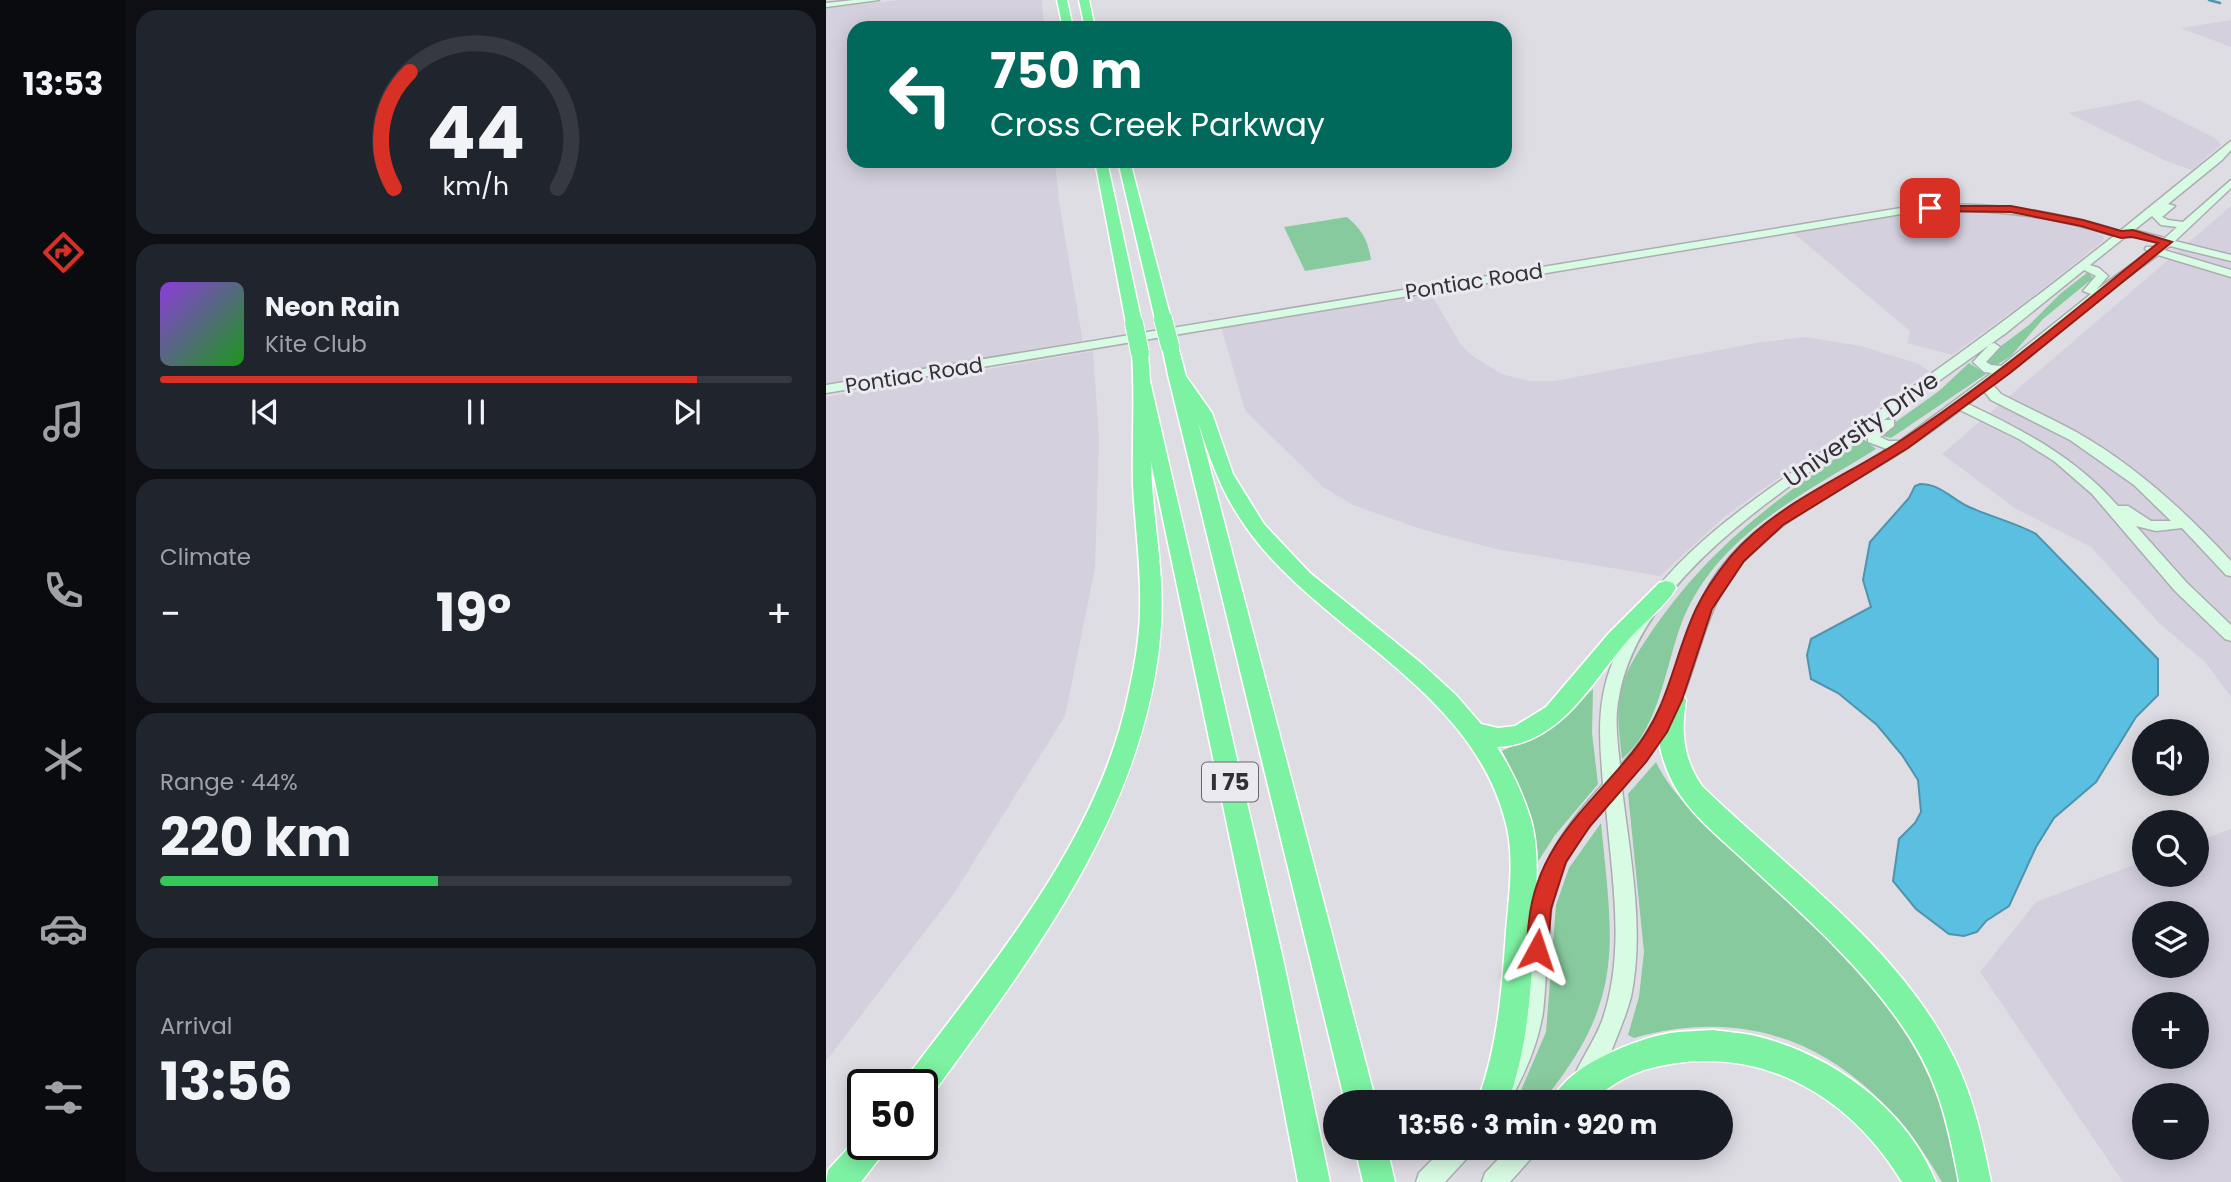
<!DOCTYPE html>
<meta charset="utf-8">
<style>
:root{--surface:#171b24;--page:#20242c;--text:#f1f3f6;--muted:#9ea1a6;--line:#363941;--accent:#d93025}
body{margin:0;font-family:Poppins,sans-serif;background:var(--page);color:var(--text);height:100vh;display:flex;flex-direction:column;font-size:26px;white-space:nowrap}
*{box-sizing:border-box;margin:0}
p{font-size:23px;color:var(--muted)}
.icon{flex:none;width:38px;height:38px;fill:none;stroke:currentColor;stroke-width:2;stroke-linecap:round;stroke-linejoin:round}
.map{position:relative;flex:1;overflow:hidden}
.drawer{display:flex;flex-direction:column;gap:10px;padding:10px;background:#0d0f14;width:700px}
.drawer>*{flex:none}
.top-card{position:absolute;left:21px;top:21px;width:665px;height:147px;border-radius:21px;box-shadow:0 4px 18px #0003;background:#00695c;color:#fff;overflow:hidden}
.fabs{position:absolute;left:1306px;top:719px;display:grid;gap:14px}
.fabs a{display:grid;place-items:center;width:77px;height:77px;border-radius:50%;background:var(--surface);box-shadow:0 4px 18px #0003;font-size:35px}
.speed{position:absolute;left:21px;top:1069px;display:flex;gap:14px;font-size:35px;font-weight:700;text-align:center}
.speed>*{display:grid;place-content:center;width:91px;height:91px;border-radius:50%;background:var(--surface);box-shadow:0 4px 18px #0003;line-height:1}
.speed .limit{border:4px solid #111;border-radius:10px;background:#fff;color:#111}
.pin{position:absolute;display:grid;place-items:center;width:60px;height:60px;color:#fff;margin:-30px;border-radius:14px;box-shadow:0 4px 10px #0006}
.me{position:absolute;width:77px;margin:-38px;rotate:5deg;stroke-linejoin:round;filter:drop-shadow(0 0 5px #0008)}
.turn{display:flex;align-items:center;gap:24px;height:147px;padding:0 28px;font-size:32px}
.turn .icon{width:91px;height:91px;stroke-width:2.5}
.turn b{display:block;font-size:49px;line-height:60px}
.big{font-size:52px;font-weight:700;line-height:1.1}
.drawer .card{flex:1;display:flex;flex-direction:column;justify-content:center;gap:10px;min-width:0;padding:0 24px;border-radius:21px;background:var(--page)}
.drawer .dial{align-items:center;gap:0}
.dial svg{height:182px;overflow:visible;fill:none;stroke:var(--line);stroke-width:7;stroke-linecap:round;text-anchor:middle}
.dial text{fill:var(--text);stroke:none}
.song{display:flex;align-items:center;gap:21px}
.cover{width:84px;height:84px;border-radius:10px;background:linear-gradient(135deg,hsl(270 70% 55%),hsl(120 70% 35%))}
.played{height:7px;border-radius:4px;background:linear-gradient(90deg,var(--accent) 85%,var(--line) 85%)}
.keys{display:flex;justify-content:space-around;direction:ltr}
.heat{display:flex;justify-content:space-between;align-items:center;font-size:38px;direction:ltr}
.charge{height:10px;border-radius:5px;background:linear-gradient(90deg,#34c759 44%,var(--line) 0)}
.trip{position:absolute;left:497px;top:1090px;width:410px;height:70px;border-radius:35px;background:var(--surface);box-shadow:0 4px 18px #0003;font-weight:700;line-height:70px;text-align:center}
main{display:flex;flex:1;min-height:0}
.tab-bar{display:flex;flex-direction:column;width:126px;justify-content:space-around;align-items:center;background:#090b0e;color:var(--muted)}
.tab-bar .icon{width:49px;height:49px}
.tab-bar .selected{color:var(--accent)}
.tab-bar b{font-size:32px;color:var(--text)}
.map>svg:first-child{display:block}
</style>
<main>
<nav class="tab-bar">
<b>13:53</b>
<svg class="icon selected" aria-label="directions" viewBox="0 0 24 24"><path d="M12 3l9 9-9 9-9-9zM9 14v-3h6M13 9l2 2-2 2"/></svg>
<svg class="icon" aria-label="music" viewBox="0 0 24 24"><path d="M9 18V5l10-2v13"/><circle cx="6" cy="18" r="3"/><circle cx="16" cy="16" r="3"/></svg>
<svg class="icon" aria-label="phone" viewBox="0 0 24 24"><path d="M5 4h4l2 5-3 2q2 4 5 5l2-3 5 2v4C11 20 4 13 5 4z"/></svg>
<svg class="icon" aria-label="climate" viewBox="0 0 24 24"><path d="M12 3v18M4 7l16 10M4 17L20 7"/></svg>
<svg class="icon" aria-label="car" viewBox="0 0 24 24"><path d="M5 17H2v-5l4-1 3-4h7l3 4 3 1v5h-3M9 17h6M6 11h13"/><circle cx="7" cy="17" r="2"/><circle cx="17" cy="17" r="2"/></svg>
<svg class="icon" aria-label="filters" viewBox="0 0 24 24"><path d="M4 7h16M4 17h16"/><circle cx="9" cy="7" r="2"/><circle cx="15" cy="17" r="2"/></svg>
</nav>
<section class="drawer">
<div class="card dial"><svg viewBox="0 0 100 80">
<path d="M14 69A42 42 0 1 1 86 69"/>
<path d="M14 69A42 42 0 0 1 21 18" stroke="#d93025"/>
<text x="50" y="56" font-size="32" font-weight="700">44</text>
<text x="50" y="72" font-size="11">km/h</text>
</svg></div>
<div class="card">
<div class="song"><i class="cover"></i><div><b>Neon Rain</b><p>Kite Club</p></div></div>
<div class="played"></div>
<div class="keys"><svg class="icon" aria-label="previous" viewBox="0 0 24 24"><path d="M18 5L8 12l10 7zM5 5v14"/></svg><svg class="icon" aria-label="pause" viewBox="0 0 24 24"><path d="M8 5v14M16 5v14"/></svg><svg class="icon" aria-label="next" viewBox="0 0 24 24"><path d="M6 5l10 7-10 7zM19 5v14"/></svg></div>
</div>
<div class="card"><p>Climate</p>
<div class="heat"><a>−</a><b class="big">19°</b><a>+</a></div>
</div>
<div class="card"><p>Range · 44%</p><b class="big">220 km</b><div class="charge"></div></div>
<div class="card"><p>Arrival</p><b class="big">13:56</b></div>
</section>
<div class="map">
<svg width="1405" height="1182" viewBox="0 0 1405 1182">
<rect width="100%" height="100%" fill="#dfdde4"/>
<g fill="#d4d0de" fill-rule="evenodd">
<polygon points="75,0 216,0 218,28 28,28 28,161 229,161 233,202 257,343 0,386 0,8"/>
<polygon points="1405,20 1405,47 1355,28"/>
<polygon points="1313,100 1389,138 1395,145 1366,170 1340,161 1242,113"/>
<polygon points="1405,206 1405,697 1379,662 1333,623 1265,547 1190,509 1116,454"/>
<polygon points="1141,209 1233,221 1265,230 1278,237 1277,241 1202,300 1126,355 1081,343 1084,331 965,231 1092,211"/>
<polygon points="594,295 608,299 635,345 648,357 676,374 704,381 728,381 930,343 979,337 1035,346 1093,364 1103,371 898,517 834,576 670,549 595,529 527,505 497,487 419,410 395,326"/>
<polygon points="267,351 273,438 269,568 239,716 127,895 0,1061 0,397"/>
<path d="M1405,829V1182H1297L1154,972L1210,902L1318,861V875H1370V842ZM1318,914H1370V966H1318ZM1318,1004H1370V1057H1318ZM1318,1096H1370V1148H1318Z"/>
</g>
<g fill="#87ca9d">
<path d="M521,217C536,230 542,240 545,260L479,271L458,227Z"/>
<polygon points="1262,272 1267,278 1217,319 1185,356 1169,366 1159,362 1159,358 1203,325 1234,294"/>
<polygon points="1143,363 1160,374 1065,438 1056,436 1057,431 1113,391"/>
<path d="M1037,439L1050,449C981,492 903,529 864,604C839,652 839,723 796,759C794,738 790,716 794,695C799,669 814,649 828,628C889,541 952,499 1037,439Z"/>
<path d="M767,689L766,733L772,784L729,835L711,863L709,861C702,821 696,787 676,751L720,730Z"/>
<path d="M830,762C846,797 882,825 910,852C982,920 1068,986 1108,1079C1121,1111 1128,1148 1132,1182H1116C1048,1065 945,999 808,1038L802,1035L813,997L818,952L802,794Z"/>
<path d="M775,823C787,946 800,1000 716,1102H690L720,1032L730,905L743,868Z"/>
</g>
<path fill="#5bbfe1" stroke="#4f94ad" stroke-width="2" d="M1094,484C1115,484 1124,498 1143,507C1165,517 1188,522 1210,534L1332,659V695L1310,717L1270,782L1228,818L1210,847L1183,906L1160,921L1151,932L1138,936L1123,934L1090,909L1067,881L1073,839L1089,823L1095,812L1092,780L1076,755L1051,725L1012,693L985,679L981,655L985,639L1045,607L1037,580L1044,542L1083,498L1089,486Z"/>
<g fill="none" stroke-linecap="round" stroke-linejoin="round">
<polyline stroke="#4f94ad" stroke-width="2.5" points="1383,0 1394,3"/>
<defs>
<g id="secondary">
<polygon points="28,0 53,0 0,7 0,3"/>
<path d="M1405,141V150L1396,160L1342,204L1349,206L1336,217L1342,220L1357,222L1405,180V188L1349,241L1405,255V261L1344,246L1338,250L1405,270V277L1332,255L1276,296L1167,385L1175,394C1200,407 1227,419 1252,433C1310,466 1361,513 1405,561V576L1400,575L1356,528L1330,531L1310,526L1361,583L1405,625V641L1399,639L1349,591L1266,494L1228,461L1193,439L1134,410C1109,429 1083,448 1056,464C1004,496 945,524 907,574C882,608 874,652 859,691C845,728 823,759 796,789C804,856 819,930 805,997C800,1016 792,1034 785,1052C779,1066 771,1085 758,1090L750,1087L747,1079C755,1059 768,1042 776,1021C800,953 786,878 780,807C763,826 747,846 737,869C717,914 723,965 717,1012C712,1044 699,1074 683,1102H659C670,1075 687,1052 693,1024C700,990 699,956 703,923C710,866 740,825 777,784C774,744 770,708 784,669C817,576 904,516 981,462C1022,433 1062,405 1102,376C1166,331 1227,284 1288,236C1220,214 1158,208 1087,212L0,393V385L1087,206C1160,201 1224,209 1294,231ZM1326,216L1335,225L1351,227L1339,238L1308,230ZM1307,236L1334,243L1329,247H1320L1319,249L1323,252L1270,290L1282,276L1273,268L1264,265L1299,237ZM1258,270L1270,276L1257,291L1265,294L1175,366L1165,365L1160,362L1174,347L1168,343L1164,344L1147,362L1158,372L1166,373L1074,441H1063L1054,437L1068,426V420H1058L1044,430L1180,333ZM1158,391L1165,400L1244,440L1308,485L1345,521H1325L1302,506H1292C1250,458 1199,431 1142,404ZM1042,431V442L1061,449C998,490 919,520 881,589C861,627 853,670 834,709C824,730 810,749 794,766C792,743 788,720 793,697C814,579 952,495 1042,431Z"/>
<polygon points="618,1148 647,1148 643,1156 619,1182 590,1182 593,1173"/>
<polygon points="683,1148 711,1148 707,1156 684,1182 656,1182 659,1173"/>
</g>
<g id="highway">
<polygon points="231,0 241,0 247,28 237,28"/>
<polygon points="253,0 263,0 269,28 259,28"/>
<polygon points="269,161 281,161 316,323 314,326 302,326 300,323"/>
<polygon points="292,161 304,161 345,319 343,322 337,324 329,319"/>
<path d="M344,341L352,346L360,376L386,413L407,474L438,524L484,573L595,663L630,695L655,724L672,728L689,726L720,707L783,633L833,583L840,581L847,583L850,588C839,607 818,622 803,639C765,682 736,744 671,747C686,770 697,794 705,820C714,853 710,889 709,922C705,984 703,1044 682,1102H651C672,1047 676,989 680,931C683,895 689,855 679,820C646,695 515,640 436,548C401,506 388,472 372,422L550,1102H519L342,375L336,346Z"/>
<path d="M314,348L322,353L324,381L458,963L504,1182H472L430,963L325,462C326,517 339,572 335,626C323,806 207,956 105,1096L96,1099V1085H79L83,1074C170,959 274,837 303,691C309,664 314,635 314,607C315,566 309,526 307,485C306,441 309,397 306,353Z"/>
<path d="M848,691L856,694L860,700C855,732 857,758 876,786C959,867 1070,945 1124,1050C1146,1091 1156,1136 1165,1182H1133C1121,1118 1111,1074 1072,1020C1030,961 974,912 921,863C898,841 868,818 851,790C835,764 824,723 840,694Z"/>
<path d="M887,1030C901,1032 917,1033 930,1036C1007,1055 1080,1108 1110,1182H1076C1020,1090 925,1039 818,1070C804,1075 792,1081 780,1090C775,1094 769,1101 763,1102C752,1105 737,1102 726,1102C738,1067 809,1039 844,1033C858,1031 873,1031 887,1030Z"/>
<polygon points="37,1132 37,1144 61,1144 56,1155 35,1182 0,1182 2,1170"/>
<polygon points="529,1148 561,1148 569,1182 537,1182"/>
</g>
</defs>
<use href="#secondary" stroke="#aeacb3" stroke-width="3"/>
<use href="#highway" stroke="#fff" stroke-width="3"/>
<use href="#secondary" fill="#d8fbe3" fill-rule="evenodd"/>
<use href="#highway" fill="#7ef2a3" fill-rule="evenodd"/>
<defs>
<g id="highway-bridge">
<polyline points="337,319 344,346"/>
<polyline points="308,323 314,353"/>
</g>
</defs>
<use href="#highway-bridge" stroke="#fff" stroke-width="20" stroke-linecap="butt"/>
<use href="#highway-bridge" stroke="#7ef2a3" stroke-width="18"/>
</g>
<path fill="#d93025" stroke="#8d1f18" stroke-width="2" d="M1101,206H1185L1257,220L1295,231L1307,230L1346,242L1184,373L1082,448L957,525L918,561L886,609L856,700L841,732L820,762L764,826L740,862L725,909L722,950L719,957L711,960L704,957C699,946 702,933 703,921C711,846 762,807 806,753C843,709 847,658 870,609C879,590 892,572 905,556C949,505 1016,478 1071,443C1163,383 1247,311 1332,243L1306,237L1295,238L1255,226L1185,212L1104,211L1099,208Z"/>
<g text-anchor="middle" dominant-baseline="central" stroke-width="6" stroke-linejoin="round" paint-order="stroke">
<g font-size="21" fill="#323134" stroke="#eceaf1">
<text transform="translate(648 281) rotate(-9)">Pontiac Road</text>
<text transform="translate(88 375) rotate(-9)">Pontiac Road</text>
</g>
<rect fill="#eceaf1" stroke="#6a686d" stroke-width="2" x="376" y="762.5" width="56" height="39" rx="5"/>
<g font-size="23" font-weight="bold" fill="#323134">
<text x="404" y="782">I 75</text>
</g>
<g font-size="24" fill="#323134" stroke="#eceaf1">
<text transform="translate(1035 429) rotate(-35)">University Drive</text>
</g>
</g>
</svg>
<div class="fabs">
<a><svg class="icon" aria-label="sound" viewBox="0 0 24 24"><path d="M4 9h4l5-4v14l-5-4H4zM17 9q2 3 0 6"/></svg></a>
<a><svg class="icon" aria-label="search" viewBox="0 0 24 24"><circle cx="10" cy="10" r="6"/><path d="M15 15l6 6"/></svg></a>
<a><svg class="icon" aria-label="layers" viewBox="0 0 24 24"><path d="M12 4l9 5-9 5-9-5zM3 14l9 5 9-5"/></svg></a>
<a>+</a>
<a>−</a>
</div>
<div class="speed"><div class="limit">50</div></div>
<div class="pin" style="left:1104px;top:208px;background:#d93025"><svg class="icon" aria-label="arrive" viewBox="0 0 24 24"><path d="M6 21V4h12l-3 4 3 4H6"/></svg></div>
<svg class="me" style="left:711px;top:950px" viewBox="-20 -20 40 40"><path d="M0-17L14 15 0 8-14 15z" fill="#d93025" stroke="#fff" stroke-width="4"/></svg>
<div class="trip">13:56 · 3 min · 920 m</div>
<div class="top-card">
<div class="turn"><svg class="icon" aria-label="left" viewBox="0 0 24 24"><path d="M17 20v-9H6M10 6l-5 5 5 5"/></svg><div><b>750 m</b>Cross Creek Parkway</div></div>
</div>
</div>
</main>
